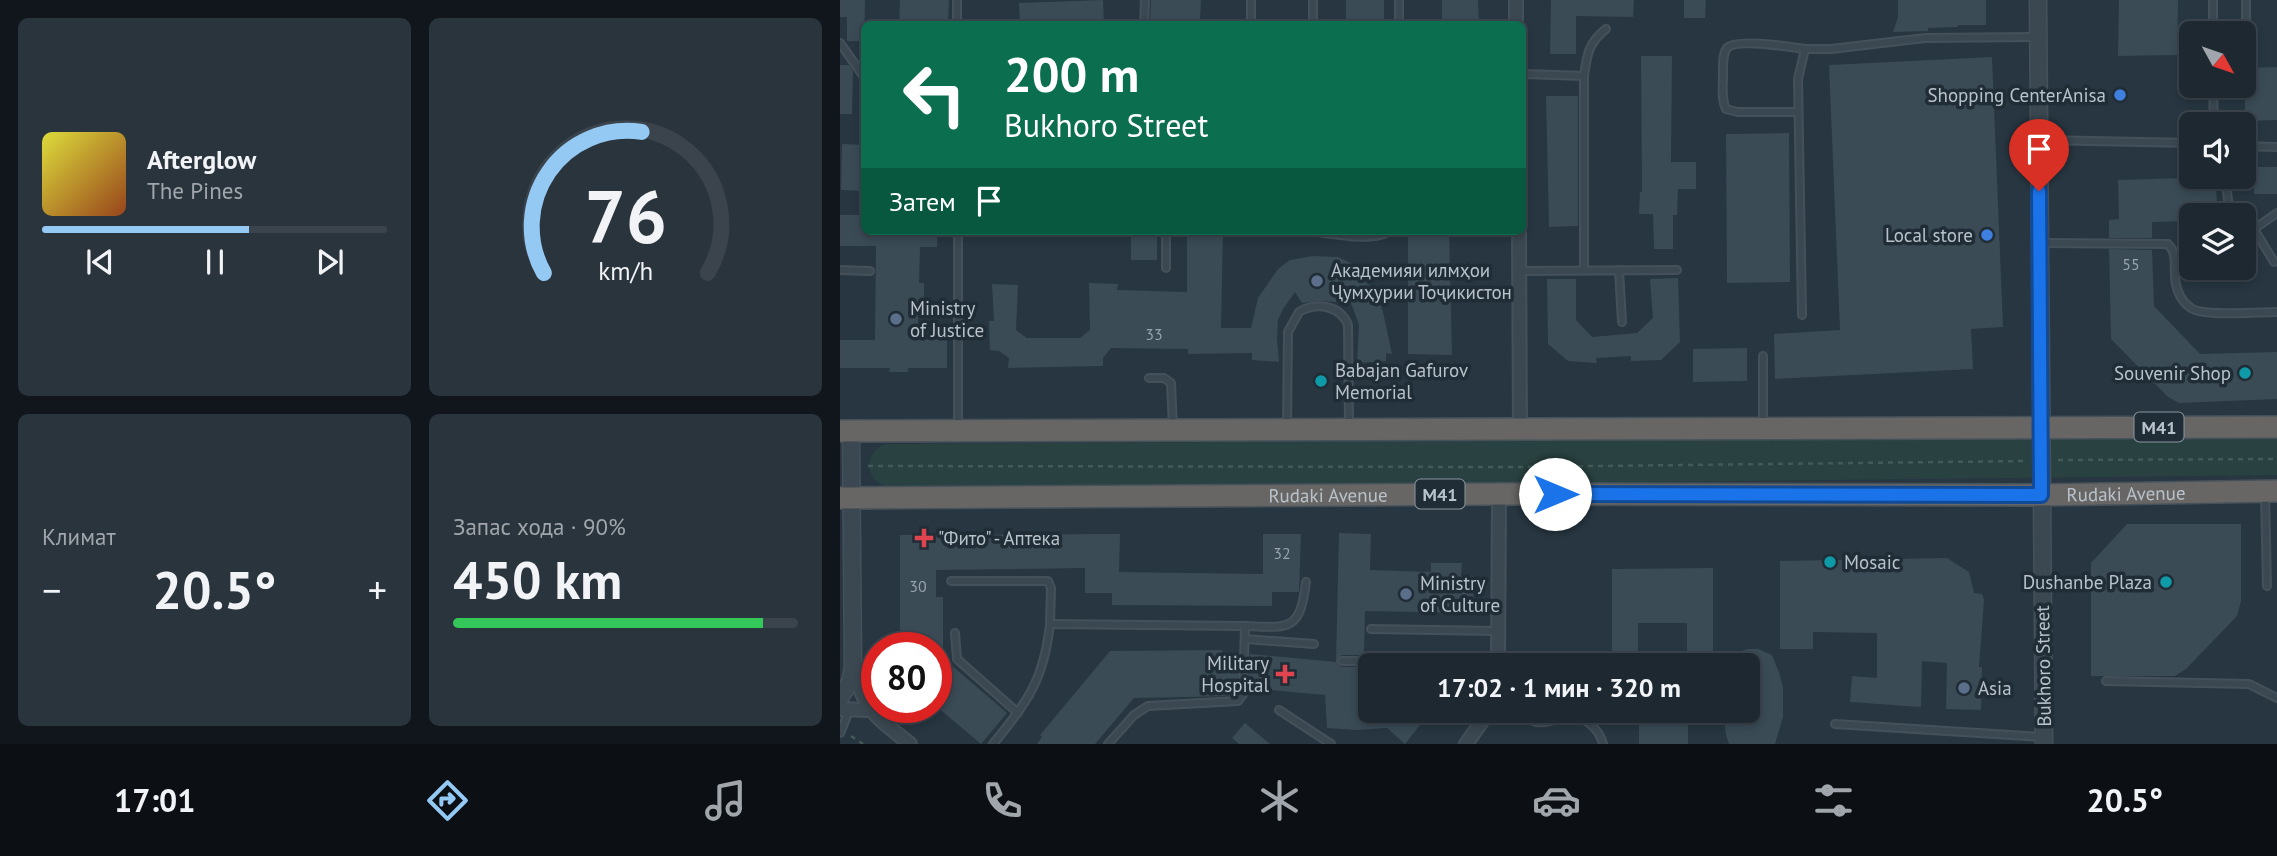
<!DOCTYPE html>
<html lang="ru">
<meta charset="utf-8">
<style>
:root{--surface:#1d2831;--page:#2a343d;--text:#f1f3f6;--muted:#a0a6ab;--line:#3b444d;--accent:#94c9f4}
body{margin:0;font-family:"PT Sans",sans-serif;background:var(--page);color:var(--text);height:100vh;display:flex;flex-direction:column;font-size:26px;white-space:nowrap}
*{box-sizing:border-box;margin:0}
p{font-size:23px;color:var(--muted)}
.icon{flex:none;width:38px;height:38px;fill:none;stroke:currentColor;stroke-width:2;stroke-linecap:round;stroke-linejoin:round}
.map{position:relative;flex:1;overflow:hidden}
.side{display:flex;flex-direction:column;gap:18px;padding:18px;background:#10161b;width:840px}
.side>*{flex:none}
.hud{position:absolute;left:21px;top:21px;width:665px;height:214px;border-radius:10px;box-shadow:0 4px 10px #0003,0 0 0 2px var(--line);background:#0b6e4f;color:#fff;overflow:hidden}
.needle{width:46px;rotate:130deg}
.tools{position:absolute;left:1339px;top:21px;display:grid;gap:14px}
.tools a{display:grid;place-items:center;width:77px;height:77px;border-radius:10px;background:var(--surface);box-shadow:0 4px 10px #0003,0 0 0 2px var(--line);font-size:35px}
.speed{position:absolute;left:21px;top:632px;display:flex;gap:14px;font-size:35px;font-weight:700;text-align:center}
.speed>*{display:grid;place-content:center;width:91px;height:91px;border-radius:50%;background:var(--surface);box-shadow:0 4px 10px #0003,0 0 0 2px var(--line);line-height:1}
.speed .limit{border:10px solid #d22;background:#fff;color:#111}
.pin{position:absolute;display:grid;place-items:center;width:60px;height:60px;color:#fff;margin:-72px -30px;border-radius:50% 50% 50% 0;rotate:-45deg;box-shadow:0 0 7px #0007}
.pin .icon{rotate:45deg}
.me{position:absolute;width:77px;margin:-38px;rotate:90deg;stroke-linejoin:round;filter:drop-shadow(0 0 5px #0008)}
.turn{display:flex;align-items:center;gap:24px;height:147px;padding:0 28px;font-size:32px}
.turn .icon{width:91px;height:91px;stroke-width:2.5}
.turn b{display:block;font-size:49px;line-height:60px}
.then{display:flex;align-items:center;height:66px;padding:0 28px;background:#0003;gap:14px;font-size:26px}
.big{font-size:52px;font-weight:600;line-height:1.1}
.side .widget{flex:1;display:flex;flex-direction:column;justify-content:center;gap:10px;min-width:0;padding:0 24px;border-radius:10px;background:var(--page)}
.side .dial{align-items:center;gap:0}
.dial svg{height:182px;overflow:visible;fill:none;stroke:var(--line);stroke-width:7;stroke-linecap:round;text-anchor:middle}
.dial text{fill:var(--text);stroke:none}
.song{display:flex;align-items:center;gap:21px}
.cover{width:84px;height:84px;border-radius:10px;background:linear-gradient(135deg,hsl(60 70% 55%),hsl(20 70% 35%))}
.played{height:7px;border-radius:4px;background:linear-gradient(90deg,var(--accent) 60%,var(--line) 60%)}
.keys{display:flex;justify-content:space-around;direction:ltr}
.heat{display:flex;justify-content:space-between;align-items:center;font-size:38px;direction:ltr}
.charge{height:10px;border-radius:5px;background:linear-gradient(90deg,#34c759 90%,var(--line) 0)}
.side .tiles{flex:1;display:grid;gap:18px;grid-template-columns:repeat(2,1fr)}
.trip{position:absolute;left:518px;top:653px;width:402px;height:70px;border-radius:10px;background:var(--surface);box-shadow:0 4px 10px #0003,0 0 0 2px var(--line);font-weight:600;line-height:70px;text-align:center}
.menu{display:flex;height:112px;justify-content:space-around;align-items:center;background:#0c1014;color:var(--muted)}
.menu .icon{width:49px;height:49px}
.menu .active{color:var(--accent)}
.menu b{font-size:32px;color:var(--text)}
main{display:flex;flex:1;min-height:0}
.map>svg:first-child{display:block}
</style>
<main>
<section class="side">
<div class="tiles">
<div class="widget">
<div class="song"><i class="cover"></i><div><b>Afterglow</b><p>The Pines</p></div></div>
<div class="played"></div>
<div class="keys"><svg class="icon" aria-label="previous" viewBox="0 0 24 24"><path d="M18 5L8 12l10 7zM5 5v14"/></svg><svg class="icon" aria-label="pause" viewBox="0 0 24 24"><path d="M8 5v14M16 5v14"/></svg><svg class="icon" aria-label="next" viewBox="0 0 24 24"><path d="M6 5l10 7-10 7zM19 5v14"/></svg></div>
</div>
<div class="widget dial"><svg viewBox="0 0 100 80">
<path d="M14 69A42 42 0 1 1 86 69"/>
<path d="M14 69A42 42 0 0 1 57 7" stroke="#94c9f4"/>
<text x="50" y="56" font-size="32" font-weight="700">76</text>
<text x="50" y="72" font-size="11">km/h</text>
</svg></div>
<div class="widget"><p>Климат</p>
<div class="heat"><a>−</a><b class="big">20.5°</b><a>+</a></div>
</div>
<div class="widget"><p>Запас хода · 90%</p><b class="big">450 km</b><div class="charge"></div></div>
</div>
</section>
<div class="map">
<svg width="1437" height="744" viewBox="0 0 1437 744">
<rect width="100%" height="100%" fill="#273641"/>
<path fill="#294241" d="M1437,436V475L53,490C46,487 37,483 33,477C24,465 33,447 46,444Z"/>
<g fill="#3a4b56">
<polygon points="0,0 25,0 24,41 7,41 7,17 0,17"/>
<polygon points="60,0 109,0 108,24 59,24"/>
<polygon points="263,0 264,24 180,24 179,3"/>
<polygon points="311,0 361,0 360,20 310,20"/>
<rect x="506" y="0" width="38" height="24"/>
<polygon points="602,0 638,0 639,24 602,24"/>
<polygon points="711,0 794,0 793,17 736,16 736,54 710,54"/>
<polygon points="844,0 866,0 865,18 844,18"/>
<polygon points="1058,0 1146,0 1146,25 1118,25 1118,27 1088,28 1088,31 1053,32 1058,17"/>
<polygon points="1279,0 1338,0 1337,55 1278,56"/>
<polygon points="801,56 832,56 831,162 856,162 856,189 838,189 837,215 833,215 833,249 814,249 813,214 799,214 800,192 802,192"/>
<polygon points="1152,57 1163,327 1131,329 1133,369 935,379 934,334 1000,330 989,65"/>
<polygon points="0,65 9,65 13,71 12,114 0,114"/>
<polygon points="1437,67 1437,120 1405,121 1405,68"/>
<polygon points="706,96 738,96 738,226 709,227"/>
<polygon points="949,133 950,282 887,283 886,134"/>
<polygon points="2,144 24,145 24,191 1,190"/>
<rect x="1414" y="167" width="23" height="27"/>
<polygon points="1376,177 1377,215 1351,215 1351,221 1312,222 1312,238 1269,238 1269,220 1279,219 1278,180"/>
<polygon points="0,215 24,215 24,231 97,231 97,247 80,247 79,283 84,283 84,299 78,299 78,339 107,339 107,368 68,368 68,372 49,372 50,368 0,368 0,340 35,340 36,246 0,246"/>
<rect x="291" y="231" width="26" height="29"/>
<polygon points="347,231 383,231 381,328 411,328 418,298 438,269 450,260 473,256 498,257 517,266 514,271 535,291 543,312 552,354 546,353 546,361 517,363 519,325 511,303 481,301 462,303 455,292 443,309 438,320 437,338 439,362 412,360 412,353 348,354 348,349 271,348 263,358 263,366 168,368 169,358 159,351 150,350 149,321 154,321 152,284 178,285 176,330 187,338 240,338 250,330 249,283 278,284 277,290 347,292"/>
<polygon points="568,231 609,231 612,355 568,354"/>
<polygon points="1269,249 1312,250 1314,306 1360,354 1437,352 1437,399 1339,403 1328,397 1271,339"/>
<polygon points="838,278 840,342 821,360 791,361 791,356 756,358 757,363 728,361 708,344 707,279 736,279 736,320 752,337 797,333 813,318 810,279"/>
<polygon points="907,348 907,381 853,382 853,349"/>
<polygon points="1287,524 1401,524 1401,601 1397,616 1346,669 1335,676 1251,676 1251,563"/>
<polygon points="499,533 531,534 530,570 591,572 591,563 622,563 621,576 634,576 633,613 525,611 524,655 502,655 497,659 497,663 501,667 530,667 530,710 592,710 565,744 547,728 517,730 487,728 485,695 409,688 410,654 496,662"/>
<polygon points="280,534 279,572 423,574 423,534 461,534 459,592 432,592 432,606 272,605 272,593 245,593 245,568 96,570 96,597 103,597 103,648 60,648 60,535"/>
<polygon points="1107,558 1129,572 1134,593 1142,594 1144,600 1139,667 1142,667 1141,710 1106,709 1107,663 1082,661 1081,707 1010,702 1012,676 1037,678 1037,633 973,632 973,649 940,649 940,561"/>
<polygon points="873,568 873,665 847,665 847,623 798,623 798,665 772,665 772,569"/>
<polygon points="908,649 918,649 932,655 940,675 943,688 943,717 935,744 889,744 886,735 883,710 908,710 908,665 881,665 901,651"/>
<polygon points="382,650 382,653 399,654 398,687 393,687 393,696 294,698 255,744 197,744 202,737 200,735 270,651"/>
<polygon points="96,652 167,713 141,744 96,706"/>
<rect x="799" y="710" width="49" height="34"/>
<polygon points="405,723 430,744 399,744 392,738"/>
</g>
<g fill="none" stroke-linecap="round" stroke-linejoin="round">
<defs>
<g id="service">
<polyline points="473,0 473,24"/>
<polyline points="559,0 559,24"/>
<polyline points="1373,0 1373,33"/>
<polyline points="117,24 117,0"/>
<polyline points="304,24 305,0"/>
<polyline points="411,24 411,0"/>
<polyline points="1403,33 1406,24 1406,0"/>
<polyline points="0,43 24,77"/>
<path d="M682,74L744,76C747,55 748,43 766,29"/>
<polyline points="744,76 744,270"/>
<polyline points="1373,86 1374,124"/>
<path d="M958,112H898L886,109C881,99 883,87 883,76C883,67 882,55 887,48C896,38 951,47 965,49"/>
<polyline points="1201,140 1351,143"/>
<polyline points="1404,146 1437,147"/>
<polyline points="1385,177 1390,215"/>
<polyline points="1404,229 1414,229 1437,213"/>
<polyline points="1414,229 1434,262"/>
<polyline points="118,231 118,429"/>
<path d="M469,231C488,233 535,243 549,231"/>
<path d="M1202,243L1328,244C1337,253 1334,263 1335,275C1335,287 1340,301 1351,308C1364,317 1419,312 1437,312"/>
<polyline points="326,268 326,231"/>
<polyline points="0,270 30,271"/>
<polyline points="779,270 782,322"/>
<polyline points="679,271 837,270"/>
<polyline points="962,315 958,79 965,49 991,49 1085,38 1196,37"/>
<polyline points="923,356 923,424"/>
<polyline points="309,378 324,378 331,383 333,428"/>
<path d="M447,428L448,332L459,312C477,302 500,305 508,325L509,427"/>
<polyline points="1425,493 1427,586"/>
<polyline points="111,581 208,581 211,588 210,624"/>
<path d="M405,626C450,628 460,631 466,582"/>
<polyline points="531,629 658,631"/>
<polyline points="115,633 117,659 178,713"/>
<polyline points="405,639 474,644"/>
<polyline points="502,661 657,662"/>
<polyline points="1266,681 1409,684 1437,698"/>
<polyline points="439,710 491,744"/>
<path d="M670,710C679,714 688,720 697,722C707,724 715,719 725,717C743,714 759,728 763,744"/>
<polyline points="995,724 1202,737"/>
<polyline points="0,733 10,709"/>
<path d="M153,744C188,702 204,679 210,624L405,626L403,694L398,701L308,706L294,715L268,744"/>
</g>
<g id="minor">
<polyline points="676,0 676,24"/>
<polyline points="679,231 680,429"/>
<polyline points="658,665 659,494"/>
<path d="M14,668C24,712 37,717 70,744"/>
<polyline points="0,709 29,710"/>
<polyline points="626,744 650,710"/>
</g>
<g id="tertiary">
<polyline points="1198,0 1204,744"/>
<polyline points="0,698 10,682 13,667 11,431"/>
</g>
<g id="trunk">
<polyline points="0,431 1437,427"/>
<path id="s1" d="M0,498L659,494L1201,495L1437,491"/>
</g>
</defs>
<use href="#service" stroke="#45515a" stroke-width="10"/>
<use href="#minor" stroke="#45515a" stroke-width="16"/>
<use href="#tertiary" stroke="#45515a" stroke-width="19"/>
<use href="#trunk" stroke="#46525b" stroke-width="24"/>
<g stroke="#435a58" stroke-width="2.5" stroke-dasharray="5 5" stroke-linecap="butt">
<polyline points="1218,460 1437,459"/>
<polyline points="28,466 673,467 1187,461"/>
<polyline points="11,736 23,744"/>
</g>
<use href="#service" stroke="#3b4851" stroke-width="6"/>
<use href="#minor" stroke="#3b4851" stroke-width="12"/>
<use href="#tertiary" stroke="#3b4851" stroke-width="16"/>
<use href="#trunk" stroke="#686664" stroke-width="21"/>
</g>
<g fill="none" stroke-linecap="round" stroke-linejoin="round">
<defs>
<polyline id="route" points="715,494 1201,495 1199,191"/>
</defs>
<use href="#route" stroke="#114b97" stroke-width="18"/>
<use href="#route" stroke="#1a73e8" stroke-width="12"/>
</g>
<g fill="#3f7fe0" stroke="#202d36" stroke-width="2.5">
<circle cx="1280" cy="95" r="7"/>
<circle cx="1147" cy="235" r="7"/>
</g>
<g fill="#5c6f8a" stroke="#202d36" stroke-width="2.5">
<circle cx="477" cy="281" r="7"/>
<circle cx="56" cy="319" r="7"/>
<circle cx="566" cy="594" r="7"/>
<circle cx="1124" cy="688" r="7"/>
</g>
<g fill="#0f9aa8" stroke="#202d36" stroke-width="2.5">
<circle cx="1405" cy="373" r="7"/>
<circle cx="481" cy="381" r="7"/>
<circle cx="990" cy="562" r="7"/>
<circle cx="1326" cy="582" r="7"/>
</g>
<g fill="#e0444e" stroke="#202d36" stroke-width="2.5">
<path d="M80.5 527.5h7v7h7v7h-7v7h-7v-7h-7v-7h7z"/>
<path d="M441.5 663.5h7v7h7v7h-7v7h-7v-7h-7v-7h7z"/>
</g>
<g text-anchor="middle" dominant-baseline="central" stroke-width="7" stroke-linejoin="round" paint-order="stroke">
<g font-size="16" fill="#96a2ac">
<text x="1291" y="264">55</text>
<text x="314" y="334">33</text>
<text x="442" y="553">32</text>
<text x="78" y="586">30</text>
</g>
<g fill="#202d36" stroke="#8a959e" stroke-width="2">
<rect x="1294.5" y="412.5" width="49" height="29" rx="5"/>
<rect x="575.5" y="479.5" width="49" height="29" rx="5"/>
</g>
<g font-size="18" font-weight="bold" fill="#b8c2cb">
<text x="1319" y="427">M41</text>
<text x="600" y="494">M41</text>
</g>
<g font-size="19" fill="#b8c2cb" stroke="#202d36" text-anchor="start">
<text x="1266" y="95" text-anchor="end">Shopping CenterAnisa</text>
<text x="1133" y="235" text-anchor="end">Local store</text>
<text x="491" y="270">Академияи илмҳои<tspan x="491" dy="22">Ҷумҳурии Тоҷикистон</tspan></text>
<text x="70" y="308">Ministry<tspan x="70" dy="22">of Justice</tspan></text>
<text x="495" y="370">Babajan Gafurov<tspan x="495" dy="22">Memorial</tspan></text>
<text x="1391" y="373" text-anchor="end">Souvenir Shop</text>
<text x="98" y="538">"Фито" - Аптека</text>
<text x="1004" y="562">Mosaic</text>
<text x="1312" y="582" text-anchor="end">Dushanbe Plaza</text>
<text x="580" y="583">Ministry<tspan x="580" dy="22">of Culture</tspan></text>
<text x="429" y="663" text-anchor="end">Military<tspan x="429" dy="22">Hospital</tspan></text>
<text x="1138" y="688">Asia</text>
</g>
<g font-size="19" fill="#b8c2cb" stroke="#202d36">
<text stroke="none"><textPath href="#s1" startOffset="1286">Rudaki Avenue</textPath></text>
<text stroke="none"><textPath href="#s1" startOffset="488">Rudaki Avenue</textPath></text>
<text transform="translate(1203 666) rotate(-91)">Bukhoro Street</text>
</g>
</g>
</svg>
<div class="tools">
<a><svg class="needle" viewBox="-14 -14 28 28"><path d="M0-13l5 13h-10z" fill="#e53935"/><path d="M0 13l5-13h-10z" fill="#a0a6ab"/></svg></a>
<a><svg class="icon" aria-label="sound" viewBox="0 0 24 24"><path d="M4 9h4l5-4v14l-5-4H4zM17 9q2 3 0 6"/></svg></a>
<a><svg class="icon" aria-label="layers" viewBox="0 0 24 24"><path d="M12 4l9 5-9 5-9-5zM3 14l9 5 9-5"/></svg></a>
</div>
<div class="speed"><div class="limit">80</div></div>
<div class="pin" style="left:1199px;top:191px;background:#d93025"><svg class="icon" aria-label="arrive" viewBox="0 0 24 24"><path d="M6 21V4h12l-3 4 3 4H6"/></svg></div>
<svg class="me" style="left:715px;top:494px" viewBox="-20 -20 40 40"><circle r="19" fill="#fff"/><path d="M0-13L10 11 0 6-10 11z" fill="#1a73e8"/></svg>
<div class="trip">17:02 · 1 мин · 320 m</div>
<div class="hud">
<div class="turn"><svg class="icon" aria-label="left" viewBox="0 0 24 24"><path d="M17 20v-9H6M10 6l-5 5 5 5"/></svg><div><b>200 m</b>Bukhoro Street</div></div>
<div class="then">Затем<svg class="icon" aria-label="arrive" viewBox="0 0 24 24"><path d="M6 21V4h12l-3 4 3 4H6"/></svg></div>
</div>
</div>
</main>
<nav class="menu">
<b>17:01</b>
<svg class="icon active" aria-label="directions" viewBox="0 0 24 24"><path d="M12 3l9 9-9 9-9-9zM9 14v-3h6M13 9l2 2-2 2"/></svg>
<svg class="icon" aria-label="music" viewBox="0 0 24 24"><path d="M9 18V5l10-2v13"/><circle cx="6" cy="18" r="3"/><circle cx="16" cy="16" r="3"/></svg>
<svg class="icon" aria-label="phone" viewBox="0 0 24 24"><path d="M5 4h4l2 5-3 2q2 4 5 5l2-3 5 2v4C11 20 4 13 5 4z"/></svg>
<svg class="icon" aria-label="climate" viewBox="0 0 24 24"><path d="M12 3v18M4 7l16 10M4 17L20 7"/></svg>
<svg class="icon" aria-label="car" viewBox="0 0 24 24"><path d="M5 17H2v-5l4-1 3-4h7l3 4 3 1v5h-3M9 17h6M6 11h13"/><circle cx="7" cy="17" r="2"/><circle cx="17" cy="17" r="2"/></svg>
<svg class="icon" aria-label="filters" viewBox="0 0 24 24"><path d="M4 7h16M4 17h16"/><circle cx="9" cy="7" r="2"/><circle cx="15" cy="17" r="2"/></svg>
<b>20.5°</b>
</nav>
